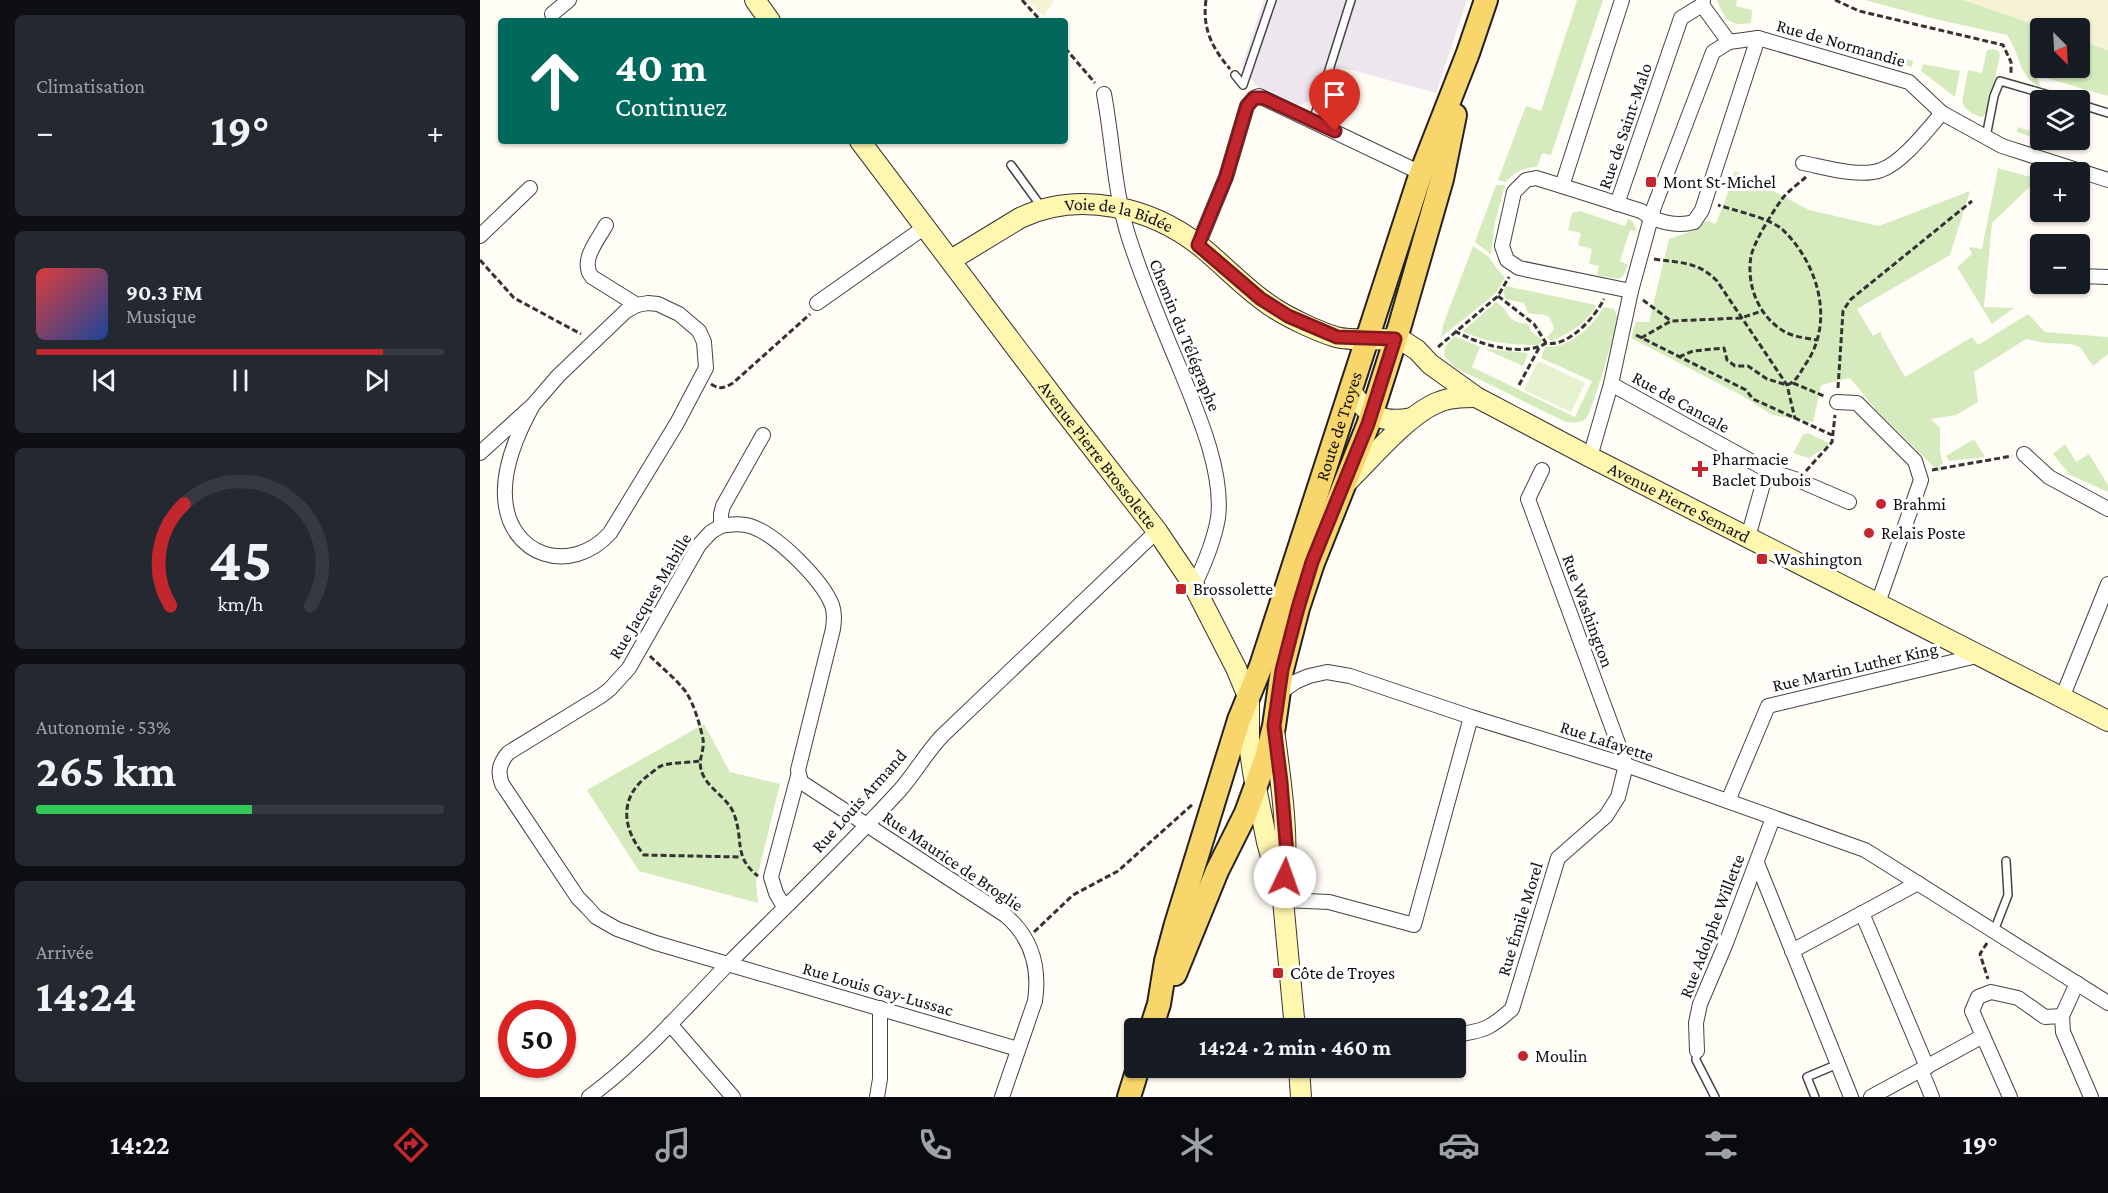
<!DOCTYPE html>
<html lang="fr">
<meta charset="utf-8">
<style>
:root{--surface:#171b24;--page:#242831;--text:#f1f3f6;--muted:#9ea1a6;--line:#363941;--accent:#c4262e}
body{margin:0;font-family:"Crimson Pro",serif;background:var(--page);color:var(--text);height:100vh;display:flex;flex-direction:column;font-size:22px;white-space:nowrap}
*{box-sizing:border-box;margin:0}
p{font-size:20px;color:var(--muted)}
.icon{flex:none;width:33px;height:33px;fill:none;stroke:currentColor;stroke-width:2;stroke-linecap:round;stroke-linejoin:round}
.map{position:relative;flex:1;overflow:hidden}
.drawer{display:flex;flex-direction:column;gap:15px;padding:15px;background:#0d0f14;width:480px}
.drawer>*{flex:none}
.banner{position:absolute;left:18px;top:18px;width:570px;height:126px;border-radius:6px;box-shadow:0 2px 4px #0004;background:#00695c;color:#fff;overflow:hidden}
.needle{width:39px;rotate:156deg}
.controls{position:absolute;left:1550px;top:18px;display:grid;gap:12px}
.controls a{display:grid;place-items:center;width:60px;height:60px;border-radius:6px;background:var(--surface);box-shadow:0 2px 4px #0004;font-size:30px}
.speed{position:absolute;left:18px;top:1000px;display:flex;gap:12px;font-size:30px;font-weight:700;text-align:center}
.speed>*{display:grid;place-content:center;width:78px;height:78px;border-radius:50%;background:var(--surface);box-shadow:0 2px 4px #0004;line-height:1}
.speed .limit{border:9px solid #d22;background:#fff;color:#111}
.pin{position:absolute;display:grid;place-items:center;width:51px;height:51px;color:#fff;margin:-62px -26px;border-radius:50% 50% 50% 0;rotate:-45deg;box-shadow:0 0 6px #0007}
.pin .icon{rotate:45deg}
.me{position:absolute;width:66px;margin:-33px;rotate:3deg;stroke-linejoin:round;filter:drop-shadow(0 0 4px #0008)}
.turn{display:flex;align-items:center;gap:21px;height:126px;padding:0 18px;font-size:27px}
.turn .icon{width:78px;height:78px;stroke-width:2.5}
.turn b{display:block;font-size:42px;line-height:51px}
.big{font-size:45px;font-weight:700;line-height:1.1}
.drawer .tile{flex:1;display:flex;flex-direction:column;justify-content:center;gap:9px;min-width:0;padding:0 21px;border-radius:9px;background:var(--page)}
.drawer .dial{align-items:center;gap:0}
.dial svg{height:156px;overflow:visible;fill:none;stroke:var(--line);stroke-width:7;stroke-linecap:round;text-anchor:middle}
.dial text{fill:var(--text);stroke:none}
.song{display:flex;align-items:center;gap:18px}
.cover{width:72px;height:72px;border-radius:9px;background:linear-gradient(135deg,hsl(0 70% 55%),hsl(220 70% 35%))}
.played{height:6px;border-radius:3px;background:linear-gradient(90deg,var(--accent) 85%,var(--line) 85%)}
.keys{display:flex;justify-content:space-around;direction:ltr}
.heat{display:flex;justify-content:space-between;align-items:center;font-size:33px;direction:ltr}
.charge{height:9px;border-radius:4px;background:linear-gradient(90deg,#34c759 53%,var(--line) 0)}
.trip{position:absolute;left:644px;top:1018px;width:342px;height:60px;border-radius:6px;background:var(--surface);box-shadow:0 2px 4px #0004;font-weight:700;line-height:60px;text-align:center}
.menu{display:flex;height:96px;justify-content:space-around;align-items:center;background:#090b0e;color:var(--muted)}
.menu .icon{width:42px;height:42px}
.menu .active{color:var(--accent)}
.menu b{font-size:27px;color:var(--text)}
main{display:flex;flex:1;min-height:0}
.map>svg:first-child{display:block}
</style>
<main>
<section class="drawer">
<div class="tile"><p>Climatisation</p>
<div class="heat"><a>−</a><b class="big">19°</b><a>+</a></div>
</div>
<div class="tile">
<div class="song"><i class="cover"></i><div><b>90.3 FM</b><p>Musique</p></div></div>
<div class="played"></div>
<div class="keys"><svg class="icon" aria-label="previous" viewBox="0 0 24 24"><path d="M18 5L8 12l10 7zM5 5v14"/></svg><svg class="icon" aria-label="pause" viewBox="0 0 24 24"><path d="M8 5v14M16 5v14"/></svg><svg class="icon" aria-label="next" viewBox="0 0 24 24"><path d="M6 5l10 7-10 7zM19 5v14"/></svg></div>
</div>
<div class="tile dial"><svg viewBox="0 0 100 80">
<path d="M14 69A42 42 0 1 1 86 69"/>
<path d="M14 69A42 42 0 0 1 21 17" stroke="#c4262e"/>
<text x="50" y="56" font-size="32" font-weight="700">45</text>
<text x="50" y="72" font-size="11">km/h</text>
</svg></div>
<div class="tile"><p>Autonomie · 53%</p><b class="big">265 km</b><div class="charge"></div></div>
<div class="tile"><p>Arrivée</p><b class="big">14:24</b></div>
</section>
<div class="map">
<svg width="1628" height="1097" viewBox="0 0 1628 1097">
<rect width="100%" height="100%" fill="#fffdf5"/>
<polygon fill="#eee6ef" points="784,0 987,0 956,93 860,67 849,98 835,99 816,106 777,87 762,66"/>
<g fill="#f6f3d4">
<polygon points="546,0 574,0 564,16"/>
<polygon points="1483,0 1628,0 1628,50 1599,40 1599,28 1565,28"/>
</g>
<g fill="#d5ebbd">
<path d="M1097,0H1123L1071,155L1062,153L1057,167C1043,167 1035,172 1026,182L1018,180L1046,106L1061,111Z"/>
<path d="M1237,0H1257L1256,6L1272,10L1271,23C1250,27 1244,19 1237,0Z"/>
<path d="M1385,0H1483L1565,28H1560V68H1599V40L1628,50V96L1556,75L1561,88C1537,75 1541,55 1527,35L1459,20Z"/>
<path d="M1514,49L1519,51L1520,56L1507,111L1503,117C1495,116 1485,110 1482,102L1488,70L1502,73L1507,50Z"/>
<polygon points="1396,50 1433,61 1432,67 1395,55"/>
<polygon points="1443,64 1480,71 1475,97 1441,71"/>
<polygon points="1538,127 1560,134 1560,140 1567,140 1566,142 1537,132"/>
<polygon points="1518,168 1558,179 1512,223 1504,307 1534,308 1512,324 1477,267 1492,254 1489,247 1502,249"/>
<path d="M1255,171L1329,210L1399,226L1490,191L1470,255L1377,309L1393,336L1400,332L1402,334L1401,335L1425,377L1492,337L1498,345L1548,314L1565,332L1628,337V354L1613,366L1600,347L1591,344L1565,343L1546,339L1494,372L1498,402L1476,415L1451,419L1460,428V451L1463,464L1460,465V473L1397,411L1370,378L1341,385L1333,422L1292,415L1261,395L1151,338L1156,322H1169L1189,239L1218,229L1224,222L1228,221L1235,224C1244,208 1248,189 1255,171Z"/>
<polygon points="1016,185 1025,185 1015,222 1011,254 995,242"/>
<polygon points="1100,211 1145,226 1148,219 1153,222 1156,228 1156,231 1150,230 1140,261 1148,265 1144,275 1139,279 1117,275 1119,266 1109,264 1112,249 1098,245 1101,233 1088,230 1092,213"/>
<polygon points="993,246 1010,258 1015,266 1025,278 1015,294 961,337 963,325"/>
<path d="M1026,286L1116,305C1108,323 1089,333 1072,341L1067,338L1074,329C1069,309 1064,317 1048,313L1044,303L1026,299L1023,292Z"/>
<path d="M1016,302C1033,313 1024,322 1048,324L1051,331L1062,340L1059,345C1033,345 1006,343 983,331Z"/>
<path d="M1124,307L1134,309C1135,311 1137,316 1137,318C1137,327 1112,411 1107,417C1102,424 1093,422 1086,422L976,368L964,356L965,347L974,336L1000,347L992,367L1095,417L1112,381L1061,358L1065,347C1091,348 1111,327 1124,307Z"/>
<polygon points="1005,349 1048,353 1043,366"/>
<polygon points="1328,433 1350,444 1329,458 1313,453 1323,435"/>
<polygon points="1494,439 1505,457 1469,461 1466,456"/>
<polygon points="1585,444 1596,462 1609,454 1628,485 1628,492 1590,475 1573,454"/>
<polygon points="224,724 250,772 300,784 276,882 278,903 159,871 107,790"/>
</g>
<polygon fill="#e6f2cf" points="1058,361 1105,383 1091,412 1044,390"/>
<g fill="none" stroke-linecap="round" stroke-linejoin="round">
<defs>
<g id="service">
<polyline points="755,75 763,85 792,0"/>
<polyline points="1599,104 1628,113"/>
<polyline points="833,121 871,0"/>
<polyline points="1506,137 1514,96 1520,81 1586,100"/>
<polyline points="531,165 563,209"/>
<polyline points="1514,931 1528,895 1526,861"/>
<polyline points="1217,1051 1216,1060 1235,1097"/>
<polyline points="1335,1097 1327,1077 1358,1064"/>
</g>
<g id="minor">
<path d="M1142,0L1082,186L1161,211C1175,222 1197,227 1214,222L1222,210L1278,38"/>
<polyline points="1222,5 1249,42"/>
<polyline points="72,14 89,0"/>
<path d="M624,94C633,142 634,191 649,238C663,282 682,326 700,369C717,411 744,472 738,518C734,542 724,565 714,586"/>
<path d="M1323,163C1344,167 1380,178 1401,170C1422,163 1448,129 1462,113"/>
<polyline points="1082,186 1056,178 1046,180 1034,192 1022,246 1027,260 1039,268 1151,291"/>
<polyline points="1137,204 1201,18 1222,5 1223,0"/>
<path d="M126,225C118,240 99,261 112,277L157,305"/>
<polyline points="0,236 50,188"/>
<polyline points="718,245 746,177 767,106 774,98 779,96 941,173"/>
<polyline points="1599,276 1628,277"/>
<polyline points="337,303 445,227"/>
<polyline points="1131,384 1287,470 1268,537"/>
<polyline points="1357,402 1377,403 1435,461 1441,480 1398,603"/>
<path d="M283,435L243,506L241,514V526L231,532L219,545L149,668L130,689L121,696L28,753C20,763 17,771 22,784L98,898L107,907L116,917L137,929L176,943L538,1049"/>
<path d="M0,453L53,405L78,376L146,311L157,305L168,303L178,304L199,314L219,331L224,342L226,368L197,423L130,533C91,576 28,557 25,497C23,465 38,432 53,405"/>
<polyline points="1544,454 1569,477 1628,509"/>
<polyline points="1110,457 1131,384 1151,291 1174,207 1233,52 1249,42 1278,38 1429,82 1462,113 1522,146 1628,180"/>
<polyline points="1287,470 1318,480 1369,502"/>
<path d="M241,526C251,524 262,523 273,527C299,537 342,580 352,605C355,613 354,621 353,629L318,770L321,782L525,915C551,937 560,967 555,1001L522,1097"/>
<polyline points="798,694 817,681 829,676 847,672 870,676 991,717 1146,765 1385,850 1628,1003"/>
<polyline points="1582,698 1628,584"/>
<polyline points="1248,801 1288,706 1501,655"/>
<polyline points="1277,863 1371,1097"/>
<polyline points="803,900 849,902 934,925 991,717"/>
<polyline points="304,907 296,893 291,877 318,776"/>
<polyline points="1382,913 1447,1067"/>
<polyline points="1312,951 1438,883"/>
<polyline points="1597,983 1582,1016 1583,1032 1611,1097"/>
<polyline points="190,1024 253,1097"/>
<path d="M975,1035C1003,1031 1010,1029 1032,1009L1078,858L1126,816L1138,797L1146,765L1048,499L1062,470"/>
<polyline points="1217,1051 1216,1023 1220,1004 1246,943 1293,818"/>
<polyline points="1441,1070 1452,1097"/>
<path d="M109,1097C162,1058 205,1008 250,962C307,905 366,849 420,790C435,773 446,753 462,736L677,531"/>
<polyline points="397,1097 400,1079 400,1008"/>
<polyline points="1391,1097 1503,1036"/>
<polyline points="1530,1097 1492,1011 1498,997 1511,992 1538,998 1565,1017 1582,1016"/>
</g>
<g id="secondary">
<polyline points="275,0 290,21"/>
<path id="s1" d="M380,141L583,410L677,531L714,586L756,668L769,699V744L773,772L787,842L803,900L815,1029"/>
<path id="s2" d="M471,260L540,218C599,190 671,207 720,246C745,266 767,291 794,308C809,318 839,332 856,337C870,341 899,339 915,339L923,341L937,350L950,364L996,397L1110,457L1628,721"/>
<path d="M870,390C888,416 901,424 932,418"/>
<path d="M867,482C891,459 929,413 959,402C970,397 984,397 996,397"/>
<path d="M794,730C801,782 809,834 804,886"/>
<polyline points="819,1068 821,1097"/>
</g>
<g id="primary">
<polyline points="695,974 737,871 766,813 786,758 794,726 802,670 818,608 833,563 888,425 920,325 962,179 975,115"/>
<path id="s3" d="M671,1029L679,1004L686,961L696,924L759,720L781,666L941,173L988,53L1006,0"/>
<polyline points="649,1097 658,1068"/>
</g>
</defs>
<use href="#service" stroke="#444" stroke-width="10"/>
<use href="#minor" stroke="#444" stroke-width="16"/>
<use href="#secondary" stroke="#333" stroke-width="22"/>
<use href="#primary" stroke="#222" stroke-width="26"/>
<g stroke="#333" stroke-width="3" stroke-dasharray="6 3" stroke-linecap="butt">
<polyline points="542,0 561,21"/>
<path d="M726,0C722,28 732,48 750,69"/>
<polyline points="1355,0 1379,11 1523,45 1531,62 1531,73"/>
<polyline points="585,48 615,83"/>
<path d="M1326,177C1318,184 1308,191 1302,199C1292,213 1275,240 1271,256C1266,286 1279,317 1305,332C1314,337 1327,338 1337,340"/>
<path d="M1174,259C1199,263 1218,261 1237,281L1307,385L1315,419"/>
<polyline points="0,260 34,298 101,334"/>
<path d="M1018,296L1054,324L1066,343C1088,348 1116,316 1124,299"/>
<polyline points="1163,300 1191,321"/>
<path d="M975,331C997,344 1043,358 1066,343"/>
<polyline points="1156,335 1266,390 1273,399 1352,435"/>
<polyline points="1161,338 1191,321 1261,318 1282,311"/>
<polyline points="958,347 1018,296 1029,277"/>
<path d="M1199,357L1213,351L1244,348L1247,360L1255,366H1268L1287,379L1307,385C1316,382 1320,373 1325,365C1355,323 1339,265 1303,230C1290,218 1256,211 1238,205"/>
<polyline points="1313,383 1344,396"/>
<path d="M231,384C240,390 244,388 253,383L330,314"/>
<polyline points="1039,385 1059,348"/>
<polyline points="1358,388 1363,311 1370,300 1492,201"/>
<polyline points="1452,470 1532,456"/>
<polyline points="1326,471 1352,442 1355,415"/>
<path d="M170,656C182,668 196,679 206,692C214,704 220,725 223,739C225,753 216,760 223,775C230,790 248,798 254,814C264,840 253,857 278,876"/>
<path d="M219,761C207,763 192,762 181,766C178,767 173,772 170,774C139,796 141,827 164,855L261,857"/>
<polyline points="554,932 593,895 638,871 714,803"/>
<polyline points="1507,943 1500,954 1508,979"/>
</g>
<use href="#service" stroke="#fff" stroke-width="7"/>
<use href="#minor" stroke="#fff" stroke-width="14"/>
<use href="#secondary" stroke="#fff6b0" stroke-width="20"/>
<use href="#primary" stroke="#f9d66b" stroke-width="22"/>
</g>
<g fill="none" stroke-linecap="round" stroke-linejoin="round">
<defs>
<polyline id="route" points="805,877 807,854 801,782 794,726 802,670 818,608 832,562 888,424 915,339 857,337 808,316 781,299 718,245 746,177 767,106 774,98 784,98 855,131"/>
</defs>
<use href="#route" stroke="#7f191e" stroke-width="15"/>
<use href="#route" stroke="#c4262e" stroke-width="10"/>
</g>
<g fill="#c4262e" stroke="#fff" stroke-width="2">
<rect x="1165" y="176" width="12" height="12" rx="3"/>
<path d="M1217 460h6v6h6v6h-6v6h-6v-6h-6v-6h6z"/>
<circle cx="1401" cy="504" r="6"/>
<circle cx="1389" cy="533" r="6"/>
<rect x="1276" y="553" width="12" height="12" rx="3"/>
<rect x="695" y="583" width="12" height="12" rx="3"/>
<rect x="792" y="967" width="12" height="12" rx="3"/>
<circle cx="1043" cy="1056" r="6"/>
</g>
<g text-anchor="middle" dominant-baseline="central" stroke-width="6" stroke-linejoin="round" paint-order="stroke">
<g font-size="18" fill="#111" stroke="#fff">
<text transform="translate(1361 43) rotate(16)">Rue de Normandie</text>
<text transform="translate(1145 126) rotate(-71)">Rue de Saint-Malo</text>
<text stroke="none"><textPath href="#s2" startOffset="183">Voie de la Bidée</textPath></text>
<text transform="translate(705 335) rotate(68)">Chemin du Télégraphe</text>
<text transform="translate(1201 402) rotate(29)">Rue de Cancale</text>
<text stroke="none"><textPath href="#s3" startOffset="632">Route de Troyes</textPath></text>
<text stroke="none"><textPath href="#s1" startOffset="394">Avenue Pierre Brossolette</textPath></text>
<text stroke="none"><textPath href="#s2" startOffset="826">Avenue Pierre Semard</textPath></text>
<text transform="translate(170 596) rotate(-59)">Rue Jacques Mabille</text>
<text transform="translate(1108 611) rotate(70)">Rue Washington</text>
<text transform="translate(1375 667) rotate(-13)">Rue Martin Luther King</text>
<text transform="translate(1127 741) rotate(18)">Rue Lafayette</text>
<text transform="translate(379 801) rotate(-48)">Rue Louis Armand</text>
<text transform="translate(473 861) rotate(34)">Rue Maurice de Broglie</text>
<text transform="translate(1040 919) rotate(-73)">Rue Émile Morel</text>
<text transform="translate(1232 926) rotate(-69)">Rue Adolphe Willette</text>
<text transform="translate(398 989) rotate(16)">Rue Louis Gay-Lussac</text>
</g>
<g font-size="18" fill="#111" stroke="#fff" text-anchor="start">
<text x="1183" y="182">Mont St-Michel</text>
<text x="1232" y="459">Pharmacie<tspan x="1232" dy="21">Baclet Dubois</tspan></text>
<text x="1413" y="504">Brahmi</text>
<text x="1401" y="533">Relais Poste</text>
<text x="1294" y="559">Washington</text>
<text x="713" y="589">Brossolette</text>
<text x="810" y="973">Côte de Troyes</text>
<text x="1055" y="1056">Moulin</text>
</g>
</g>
</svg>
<div class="controls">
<a><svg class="needle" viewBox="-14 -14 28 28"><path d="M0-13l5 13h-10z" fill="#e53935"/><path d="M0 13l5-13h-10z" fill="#9ea1a6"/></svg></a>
<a><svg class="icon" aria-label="layers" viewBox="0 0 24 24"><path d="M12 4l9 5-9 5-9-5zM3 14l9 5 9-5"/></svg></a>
<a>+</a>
<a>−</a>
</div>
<div class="speed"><div class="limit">50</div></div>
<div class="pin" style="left:855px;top:131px;background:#d93025"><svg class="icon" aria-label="arrive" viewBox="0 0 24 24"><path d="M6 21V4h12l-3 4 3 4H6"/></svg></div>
<svg class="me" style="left:805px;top:877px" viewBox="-20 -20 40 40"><circle r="19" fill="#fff"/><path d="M0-13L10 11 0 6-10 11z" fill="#c4262e"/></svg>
<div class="trip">14:24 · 2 min · 460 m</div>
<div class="banner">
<div class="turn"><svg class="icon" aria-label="ahead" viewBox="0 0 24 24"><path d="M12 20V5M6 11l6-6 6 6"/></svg><div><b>40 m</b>Continuez</div></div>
</div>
</div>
</main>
<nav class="menu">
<b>14:22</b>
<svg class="icon active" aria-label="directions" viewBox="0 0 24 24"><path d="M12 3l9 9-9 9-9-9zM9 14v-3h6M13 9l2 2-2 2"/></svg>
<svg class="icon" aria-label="music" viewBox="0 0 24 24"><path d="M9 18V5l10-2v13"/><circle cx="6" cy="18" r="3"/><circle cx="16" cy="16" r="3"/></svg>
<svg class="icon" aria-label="phone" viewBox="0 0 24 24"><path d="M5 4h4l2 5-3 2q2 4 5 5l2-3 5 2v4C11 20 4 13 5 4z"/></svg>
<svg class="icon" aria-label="climate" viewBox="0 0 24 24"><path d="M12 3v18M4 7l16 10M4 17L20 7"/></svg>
<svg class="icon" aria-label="car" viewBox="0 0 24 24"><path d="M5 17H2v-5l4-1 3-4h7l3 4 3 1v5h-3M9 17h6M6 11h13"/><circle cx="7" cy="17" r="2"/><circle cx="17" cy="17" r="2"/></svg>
<svg class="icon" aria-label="filters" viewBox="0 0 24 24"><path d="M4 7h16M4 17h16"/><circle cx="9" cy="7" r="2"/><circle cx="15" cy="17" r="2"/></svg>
<b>19°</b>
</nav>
